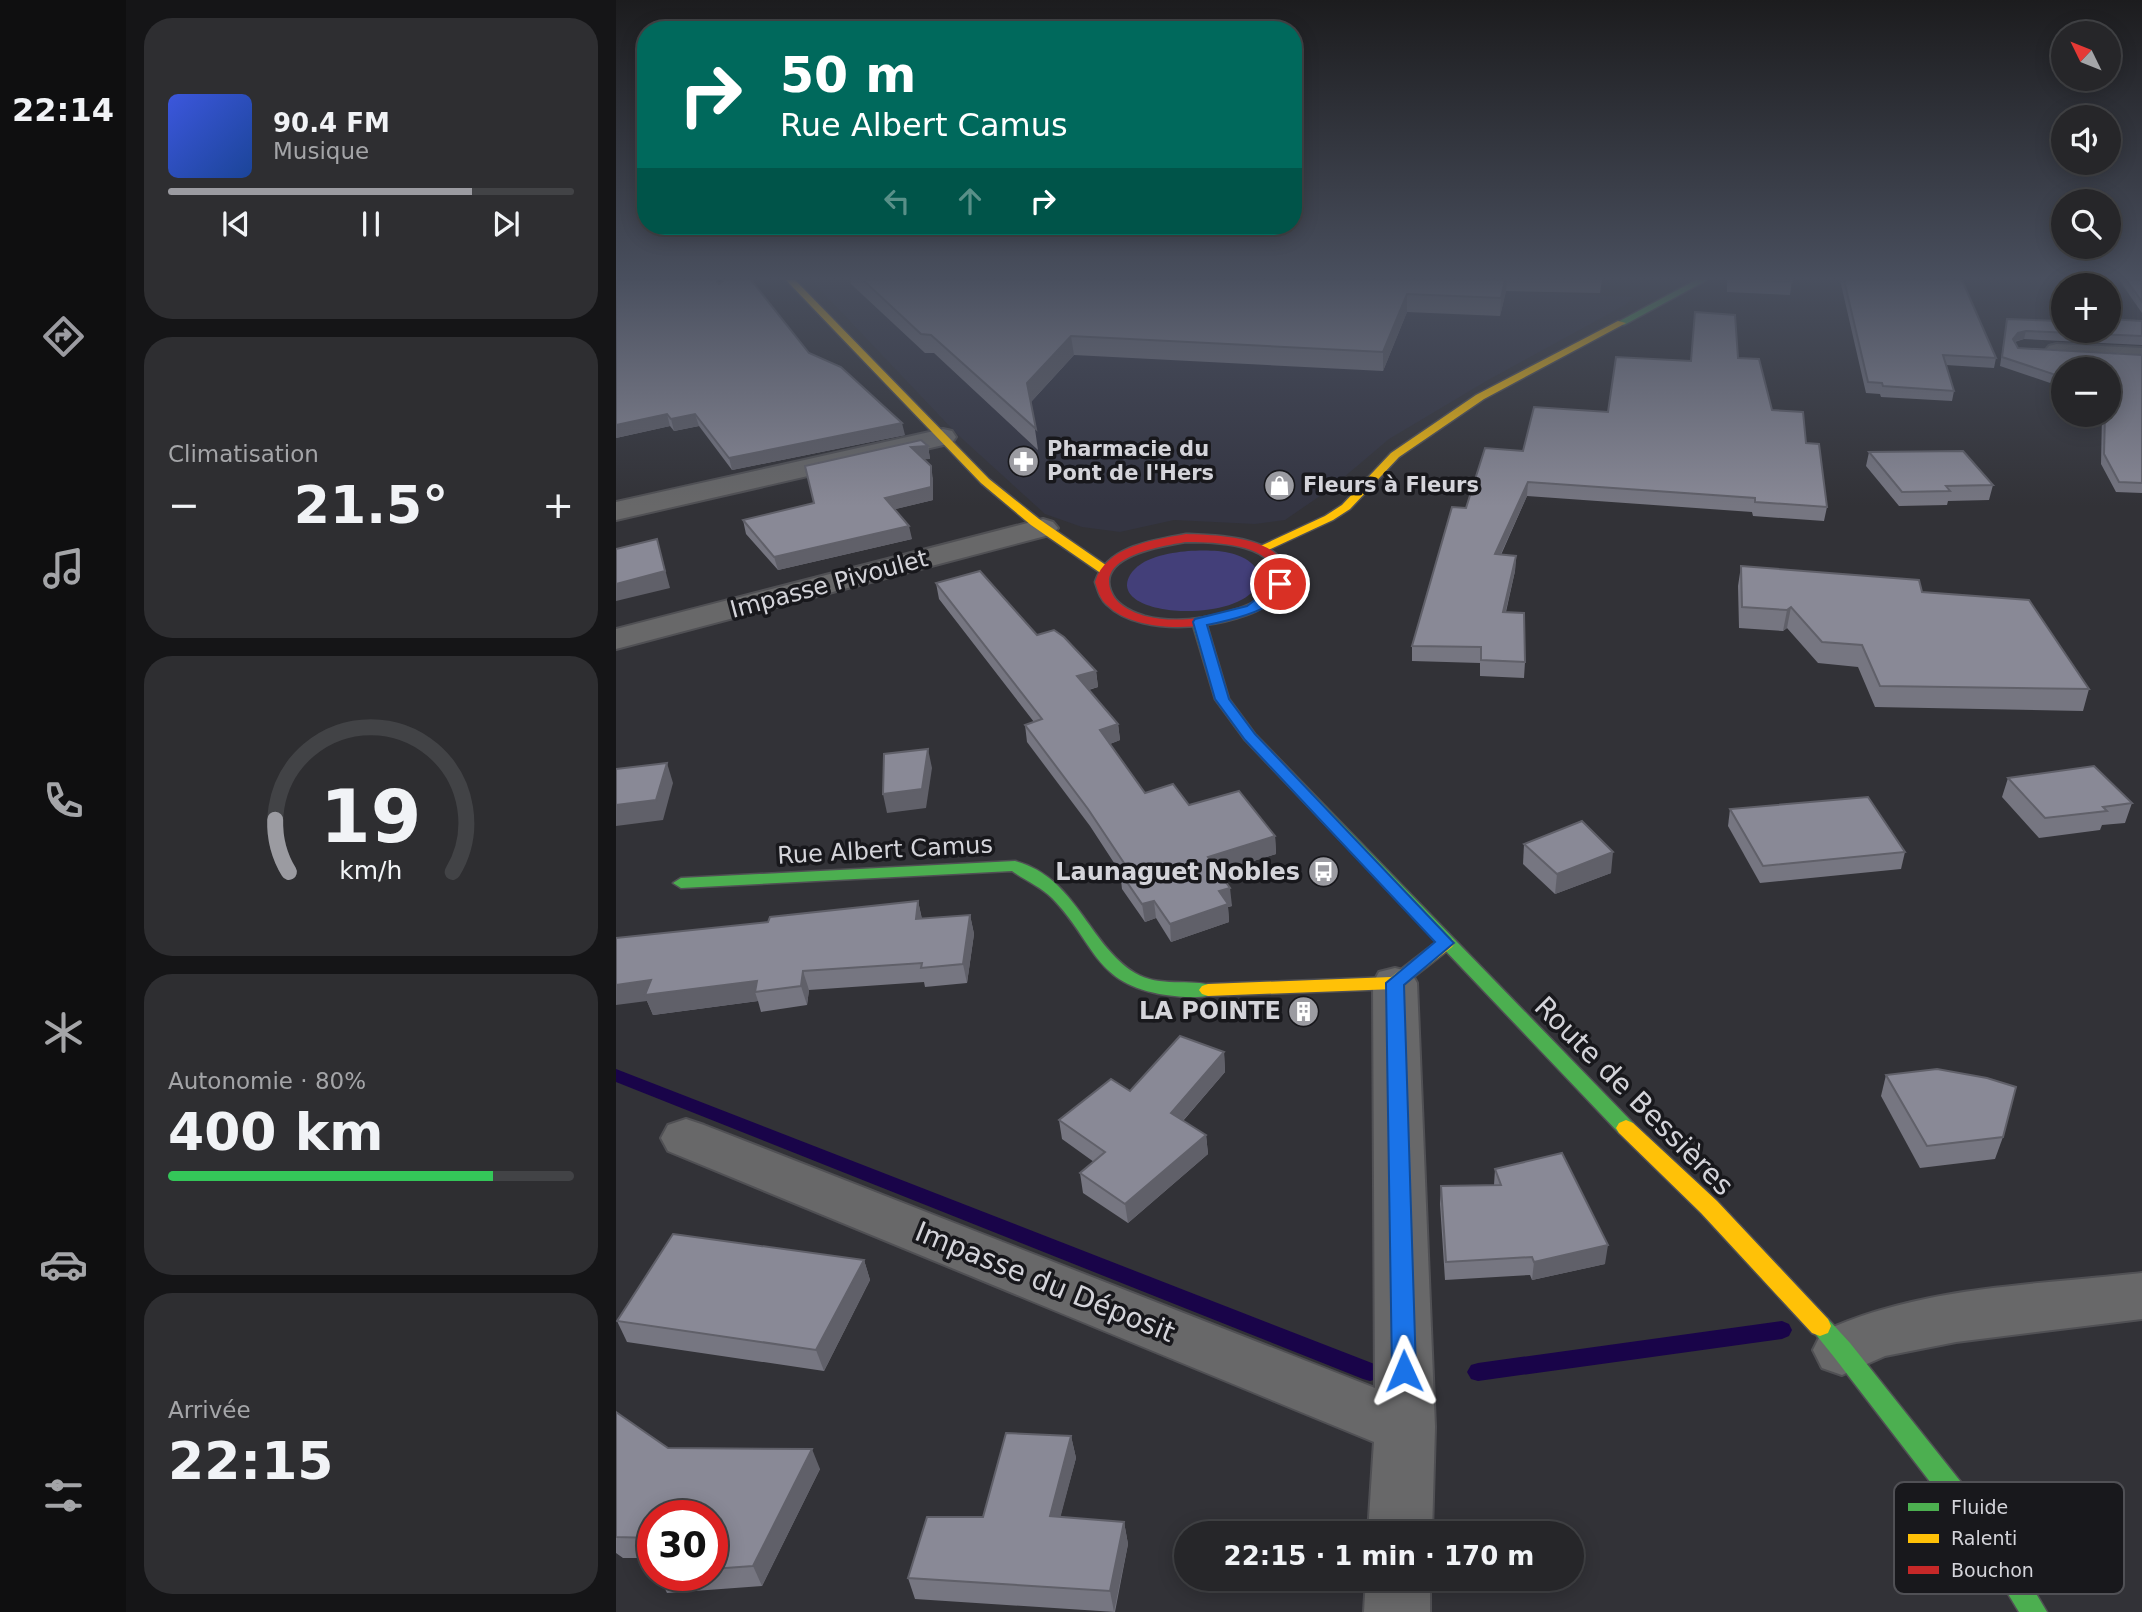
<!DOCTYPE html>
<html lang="fr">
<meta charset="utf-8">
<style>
:root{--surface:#262629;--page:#2e2e31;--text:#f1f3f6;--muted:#a4a5a8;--line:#424346;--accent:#9b9ba1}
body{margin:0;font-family:"DejaVu Sans",sans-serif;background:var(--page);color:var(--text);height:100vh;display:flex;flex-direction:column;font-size:26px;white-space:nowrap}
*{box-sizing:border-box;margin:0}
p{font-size:23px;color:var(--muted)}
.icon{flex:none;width:38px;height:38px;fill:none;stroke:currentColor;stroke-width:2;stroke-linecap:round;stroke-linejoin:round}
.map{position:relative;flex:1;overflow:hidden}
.panel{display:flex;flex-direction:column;gap:18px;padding:18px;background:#151517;width:490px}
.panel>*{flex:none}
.guide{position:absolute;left:21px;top:21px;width:665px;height:214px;border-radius:28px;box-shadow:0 4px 18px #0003,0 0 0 2px var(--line);background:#00695c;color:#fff;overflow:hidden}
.needle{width:46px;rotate:313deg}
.buttons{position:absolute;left:1435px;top:21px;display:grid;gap:14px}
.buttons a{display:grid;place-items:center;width:70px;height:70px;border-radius:50%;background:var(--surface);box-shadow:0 4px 18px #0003,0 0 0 2px var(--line);font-size:35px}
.speed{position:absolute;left:21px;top:1500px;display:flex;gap:14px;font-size:35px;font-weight:700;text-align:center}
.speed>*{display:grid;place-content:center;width:91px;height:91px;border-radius:50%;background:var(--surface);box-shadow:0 4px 18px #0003,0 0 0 2px var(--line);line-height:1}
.speed .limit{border:10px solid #d22;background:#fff;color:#111}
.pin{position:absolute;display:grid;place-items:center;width:60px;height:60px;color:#fff;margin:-30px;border:4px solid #fff;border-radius:50%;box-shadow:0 2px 7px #0007}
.me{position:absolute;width:77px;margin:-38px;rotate:359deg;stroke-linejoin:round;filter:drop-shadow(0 0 5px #0008)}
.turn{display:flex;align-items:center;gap:24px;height:147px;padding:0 28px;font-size:32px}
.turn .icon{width:91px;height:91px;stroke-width:2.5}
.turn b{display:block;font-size:49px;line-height:60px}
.lanes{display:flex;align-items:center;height:66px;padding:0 28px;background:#0003;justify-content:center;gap:35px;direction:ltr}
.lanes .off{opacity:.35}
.big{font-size:52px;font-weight:600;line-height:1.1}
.panel .tile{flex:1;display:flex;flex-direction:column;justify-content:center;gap:10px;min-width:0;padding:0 24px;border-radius:28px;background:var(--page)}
.panel .dial{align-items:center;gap:0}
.dial svg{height:182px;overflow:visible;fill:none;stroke:var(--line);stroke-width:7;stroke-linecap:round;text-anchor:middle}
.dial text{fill:var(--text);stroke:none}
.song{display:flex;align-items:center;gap:21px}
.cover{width:84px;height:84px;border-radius:10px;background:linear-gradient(135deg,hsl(230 70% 55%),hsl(220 70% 35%))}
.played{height:7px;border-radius:4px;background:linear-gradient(90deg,var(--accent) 75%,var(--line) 75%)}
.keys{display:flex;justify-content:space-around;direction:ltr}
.heat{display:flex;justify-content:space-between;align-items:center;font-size:38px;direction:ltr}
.charge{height:10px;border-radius:5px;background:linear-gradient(90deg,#34c759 80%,var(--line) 0)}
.trip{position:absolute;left:558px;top:1521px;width:410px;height:70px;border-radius:35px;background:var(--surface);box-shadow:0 4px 18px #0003,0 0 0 2px var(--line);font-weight:600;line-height:70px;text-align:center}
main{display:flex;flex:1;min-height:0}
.dock{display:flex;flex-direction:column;width:126px;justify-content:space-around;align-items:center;background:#0f0f10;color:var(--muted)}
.dock .icon{width:49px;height:49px}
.dock .on{color:var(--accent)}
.dock b{font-size:32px;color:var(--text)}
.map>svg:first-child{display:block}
</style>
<main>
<nav class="dock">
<b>22:14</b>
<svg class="icon on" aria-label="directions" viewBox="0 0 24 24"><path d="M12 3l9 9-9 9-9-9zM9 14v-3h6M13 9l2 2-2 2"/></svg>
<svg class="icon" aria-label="music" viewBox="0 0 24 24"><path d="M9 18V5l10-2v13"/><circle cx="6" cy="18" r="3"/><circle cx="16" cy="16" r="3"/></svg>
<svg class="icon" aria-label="phone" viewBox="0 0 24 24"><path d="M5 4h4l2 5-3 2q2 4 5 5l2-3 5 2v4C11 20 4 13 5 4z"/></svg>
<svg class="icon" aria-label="climate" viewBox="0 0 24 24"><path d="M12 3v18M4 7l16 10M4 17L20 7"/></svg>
<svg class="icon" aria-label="car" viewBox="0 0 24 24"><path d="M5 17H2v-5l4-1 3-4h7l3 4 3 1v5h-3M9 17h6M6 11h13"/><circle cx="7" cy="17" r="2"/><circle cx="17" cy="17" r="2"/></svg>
<svg class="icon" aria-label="filters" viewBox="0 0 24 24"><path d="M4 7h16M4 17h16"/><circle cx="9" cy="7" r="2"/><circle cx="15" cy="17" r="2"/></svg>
</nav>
<section class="panel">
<div class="tile">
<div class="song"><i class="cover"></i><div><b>90.4 FM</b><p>Musique</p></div></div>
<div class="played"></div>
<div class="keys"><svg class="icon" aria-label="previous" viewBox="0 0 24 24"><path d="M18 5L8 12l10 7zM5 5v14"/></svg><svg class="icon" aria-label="pause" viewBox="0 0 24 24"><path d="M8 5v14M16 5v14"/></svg><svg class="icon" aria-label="next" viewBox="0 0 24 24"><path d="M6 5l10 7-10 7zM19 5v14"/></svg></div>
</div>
<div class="tile"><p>Climatisation</p>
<div class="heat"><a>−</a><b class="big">21.5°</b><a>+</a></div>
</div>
<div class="tile dial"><svg viewBox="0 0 100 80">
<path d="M14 69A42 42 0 1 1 86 69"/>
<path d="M14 69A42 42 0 0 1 8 46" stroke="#9b9ba1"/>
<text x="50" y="56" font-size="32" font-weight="700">19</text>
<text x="50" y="72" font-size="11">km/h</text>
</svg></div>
<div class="tile"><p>Autonomie · 80%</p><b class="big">400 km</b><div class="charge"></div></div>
<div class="tile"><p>Arrivée</p><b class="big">22:15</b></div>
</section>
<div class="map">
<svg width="1526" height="1612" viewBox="0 0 1526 1612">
<rect width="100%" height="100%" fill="#323237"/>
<polygon fill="#343542" points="195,280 671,280 1017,297 1009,305 872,380 773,439 714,489 669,520 639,524 558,520 504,532 466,527 429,514 341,434"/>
<path fill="#433f79" d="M572,551C593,550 624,549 639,567C644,573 644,580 640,587C618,624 490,617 514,575C525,557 553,553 572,551Z"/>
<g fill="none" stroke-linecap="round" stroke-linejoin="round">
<g fill="#190449" fill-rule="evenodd">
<polygon points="0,1069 761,1365 765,1372 761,1379 754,1381 747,1379 0,1082"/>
<polygon points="1166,1321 1173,1324 1176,1330 1173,1336 1166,1339 862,1381 855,1379 851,1372 855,1365 862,1363"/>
</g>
<defs>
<g id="street">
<polygon points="1441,344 1526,348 1526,362 1433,356 1429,351 1433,346"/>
<polygon points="327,429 336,431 340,437 336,443 0,520 0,502"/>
<polygon points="427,519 437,522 442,528 437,534 0,649 0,629"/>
<polygon points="779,968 795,972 801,983 819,1427 816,1533 752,1533 758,1442 52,1151 45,1138 52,1125 70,1119 88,1125 759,1388 757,983 763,972"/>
<path d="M1526,1273V1319L1340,1342L1269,1356L1226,1375L1206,1368L1197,1350L1206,1332C1304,1286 1420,1285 1526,1273Z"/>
<polygon points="750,1578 814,1578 814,1612 748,1612"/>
</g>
<g id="fast">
<polygon points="1080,280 1091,280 1008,325 1000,323"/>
<polygon points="583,618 590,622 613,699 639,734 1017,1123 1020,1128 1017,1133 1010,1136 1003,1133 629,740 599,699 576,622"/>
<path d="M399,861C460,877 472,944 519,973C544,988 573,978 598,986L601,990L598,994C584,999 565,997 550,995C477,984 480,943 436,898C425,887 409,880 396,871L65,888L57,883L65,878Z"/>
<polygon points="1204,1316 1212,1319 1234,1343 1380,1526 1431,1612 1403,1612 1362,1544 1218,1357 1193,1326 1196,1319"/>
</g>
<g id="slow">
<polygon points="170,280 179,280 373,479 423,519 494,568 494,574 486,574 415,525 365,483"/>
<polygon points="1002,321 1010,323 868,399 783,457 734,509 717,520 648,552 644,553 638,549 709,516 726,505 775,453 860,395"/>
<polygon points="830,937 836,939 839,943 836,947 785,987 779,989 592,996 586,994 583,990 586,986 592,984 775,977 824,939"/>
<polygon points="1010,1120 1017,1123 1101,1201 1212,1319 1215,1326 1212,1333 1204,1336 1196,1333 1085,1213 1003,1133 1000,1128 1003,1123"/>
</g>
<path id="jam" d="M570,534C599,535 667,536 671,574C672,586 666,594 657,601C621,629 526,640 491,605C484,599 482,591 479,582C490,546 537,540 570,534ZM570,542C597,542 671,543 657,587C646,601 630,606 615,611C588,619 556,623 529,616C516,612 500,605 495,591C481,556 546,546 570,542Z"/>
</defs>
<use href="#street" stroke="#505054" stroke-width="4"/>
<use href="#fast" stroke="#505054" stroke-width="3"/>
<use href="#slow" stroke="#505054" stroke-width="3"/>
<use href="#jam" stroke="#505054" stroke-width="3"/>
<use href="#street" fill="#686869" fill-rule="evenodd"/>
<use href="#fast" fill="#4caf50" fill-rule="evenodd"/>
<use href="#slow" fill="#ffc107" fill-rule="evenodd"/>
<use href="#jam" fill="#c62828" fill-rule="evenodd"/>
</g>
<g fill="#767681">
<polygon points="234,280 986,280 984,293 890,291 884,316 791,312 767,371 458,355 415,402 422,450 318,353 309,353 235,284"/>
<polygon points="1111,280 1176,280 1174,295 1111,292"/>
<polygon points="1224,280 1346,280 1380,358 1378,368 1330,365 1338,391 1336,401 1265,397 1264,394 1250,393"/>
<polygon points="1503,280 1526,280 1526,313"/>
<polygon points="103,284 193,353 289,435 116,470 83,426 58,431 54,426 0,438"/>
<polygon points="1391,319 1447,331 1526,321 1526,345 1408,339 1399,342 1402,348 1526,355 1526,493 1500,492 1485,464 1486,415 1493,415 1493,369 1447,369 1447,400 1440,385 1384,366"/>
<polygon points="1122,358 1156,410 1190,443 1211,507 1208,521 1137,516 1136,512 911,496 885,555 900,556 899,571 890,612 909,662 908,678 864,676 864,663 796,661 796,646 850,508 907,451 992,412 1074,361"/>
<polygon points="312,446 314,459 308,459 317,479 317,500 279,509 296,539 162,570 130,534 127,520 198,503"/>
<polygon points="1253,452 1377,485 1373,500 1332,501 1331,505 1283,506 1250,466"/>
<polygon points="1125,566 1473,689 1467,711 1259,707 1242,667 1202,663 1171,628 1167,631 1123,628 1122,586"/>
<polygon points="320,583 421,635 480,671 482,687 473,690 502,724 504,740 494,744 529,793 573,805 659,836 660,854 602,872 616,906 612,907 613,922 555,942 540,918 529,922 506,889 504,872 474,826 411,742 409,725 418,722 323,599"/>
<polygon points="1392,778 1516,803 1509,823 1486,825 1484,830 1423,838 1386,797"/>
<polygon points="1114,809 1289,852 1285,869 1144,883 1112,826"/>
<polygon points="908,844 995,873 939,894 907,864"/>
<polygon points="302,901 306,919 354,915 358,934 351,983 309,987 308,982 193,990 191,1005 145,1012 142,1001 37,1015 31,1001 152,922"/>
<polygon points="608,1052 609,1072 567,1121 590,1135 592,1154 512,1223 467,1193 464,1173 478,1162 446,1139 443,1120"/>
<polygon points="1270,1075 1387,1137 1379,1159 1304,1168 1265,1096"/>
<polygon points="879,1169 989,1264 916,1280 914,1275 829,1280 824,1204 825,1186 878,1185"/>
<polygon points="248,1260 254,1280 208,1371 11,1342 1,1321"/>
<polygon points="0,1412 52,1448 204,1469 146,1586 51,1593 42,1575 96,1575 96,1516 37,1516 37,1558 7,1558 0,1553"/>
<polygon points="455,1436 460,1458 444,1517 508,1522 512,1544 499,1612 299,1599 292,1578 367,1517"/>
</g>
<g fill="#606069">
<polygon points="889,280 891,280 890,291 884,316 885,298"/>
<polygon points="791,294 791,312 767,371 767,352"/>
<polygon points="1410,331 1408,339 1399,341 1395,348 1397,339 1402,333"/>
<polygon points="455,336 458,355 414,403 411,383"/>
<polygon points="51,414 54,426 0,438 0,425"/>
<polygon points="79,414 83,426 58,431 55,419"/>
<polygon points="286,423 289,435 116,470 113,458"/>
<polygon points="312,446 314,459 298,460 295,447"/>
<polygon points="315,466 317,479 317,500 272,511 269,498"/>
<polygon points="912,482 911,496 878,569 879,554"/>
<polygon points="293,526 296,539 162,570 158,557"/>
<polygon points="41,539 54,588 0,601 0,584"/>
<polygon points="900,556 899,571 886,627 887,612"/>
<polygon points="1175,607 1171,628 1167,631 1171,610"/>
<polygon points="480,671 482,687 463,692 461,676"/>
<polygon points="502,724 504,740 486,747 484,730"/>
<polygon points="312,749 316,768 310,808 271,813 267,794"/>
<polygon points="51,763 57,783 47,820 0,826 0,805"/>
<polygon points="659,836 660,854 593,875 592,857"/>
<polygon points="997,852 995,873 939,894 941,874"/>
<polygon points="614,888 616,906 612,907 613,922 555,942 554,924 603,891"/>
<polygon points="302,901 306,920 300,919"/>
<polygon points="538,901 540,918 529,922 526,904"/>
<polygon points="354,915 358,934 351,983 347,964"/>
<polygon points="187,971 193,990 191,1005 185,986"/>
<polygon points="35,980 141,981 139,992 142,1001 37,1015 31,1001 0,1005 0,985"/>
<polygon points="608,1052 609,1072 557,1132 555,1113"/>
<polygon points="590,1135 592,1154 512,1223 509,1204"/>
<polygon points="992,1245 989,1264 916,1280 918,1262"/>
<polygon points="248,1260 254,1280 208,1371 200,1350"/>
<polygon points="455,1436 460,1458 439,1538 434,1516"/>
<polygon points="196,1449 204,1469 146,1586 137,1566"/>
<polygon points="508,1522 512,1544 498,1612 494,1591"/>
</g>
<g fill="#898996" stroke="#606069" stroke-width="2">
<polygon points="0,280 100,280 103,284 108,280 135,280 193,353 225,367 286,423 113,458 79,414 55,419 51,414 0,425"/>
<polygon points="247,280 889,280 885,298 791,294 767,352 455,336 411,383 420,429 315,335 305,334"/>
<polygon points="1148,280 1176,280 1176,282"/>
<polygon points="1228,280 1346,280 1380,358 1327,355 1338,391 1267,386 1266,383 1252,382"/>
<polygon points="1511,280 1526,280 1526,302"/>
<polygon points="1079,312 1119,315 1122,358 1143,359 1156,410 1187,412 1190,443 1203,444 1211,507 1139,502 1139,498 912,482 879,554 900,556 887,612 908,613 909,662 865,660 865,647 796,646 836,507 850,508 869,448 907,451 918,407 992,412 1000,357 1075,361"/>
<polygon points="1391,319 1447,321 1447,331 1493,331 1493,319 1526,321 1526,336 1410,331 1402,333 1397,339 1402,348 1526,355 1526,483 1503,482 1488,454 1489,415 1493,415 1493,369 1447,369 1447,385 1443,376 1386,357"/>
<polygon points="305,440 312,446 295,447 315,466 315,487 269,498 293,526 158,557 127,520 198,503 189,466"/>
<polygon points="1347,451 1377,485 1330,486 1334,491 1286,492 1253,452"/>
<polygon points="41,539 49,571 0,584 0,549"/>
<polygon points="1125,566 1303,580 1306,592 1413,600 1473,689 1264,686 1246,645 1206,642 1175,607 1171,610 1126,607"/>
<polygon points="364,571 421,635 438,630 448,637 480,671 461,676 502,724 484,730 529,793 557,784 573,805 623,791 659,836 592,857 614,888 603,891 612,904 554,924 538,901 526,904 504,872 512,869 472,809 409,725 426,719 320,583"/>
<polygon points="312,749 306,789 267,794 268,754"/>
<polygon points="51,763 40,800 0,805 0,769"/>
<polygon points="1478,766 1516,803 1487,807 1491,811 1429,818 1392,778"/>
<polygon points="1252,797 1289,852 1147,866 1114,809"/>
<polygon points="966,821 997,852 941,874 908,844"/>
<polygon points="302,901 300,919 354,915 347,964 305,968 306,963 187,971 185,986 139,992 141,981 29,995 35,980 0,985 0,938 152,922 154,917"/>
<polygon points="564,1036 608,1052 555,1113 590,1135 509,1204 464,1173 489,1152 443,1120 495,1079 514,1091"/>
<polygon points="1321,1069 1371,1078 1400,1087 1387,1137 1311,1146 1270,1075"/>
<polygon points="946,1153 992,1245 918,1262 916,1257 830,1262 825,1186 885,1185 879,1169"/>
<polygon points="57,1234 248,1260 200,1350 1,1321"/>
<polygon points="0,1412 52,1448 196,1449 137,1566 96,1569 96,1516 37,1516 37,1538 0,1537"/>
<polygon points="390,1433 455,1436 434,1516 508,1522 494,1591 292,1578 311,1517 367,1517"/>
</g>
<linearGradient id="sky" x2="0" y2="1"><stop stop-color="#1c1c1e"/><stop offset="0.55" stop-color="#494f5e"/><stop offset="1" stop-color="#494f5e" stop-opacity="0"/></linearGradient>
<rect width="1526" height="506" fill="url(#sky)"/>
<path fill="#1a73e8" stroke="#114b97" stroke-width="2" d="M664,581L669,582C672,608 611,621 591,625L613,699L639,734L838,943L788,985L800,1371L796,1379L788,1382L779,1379L776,1371L770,983L819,942L629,740L599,699L577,622L579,619L631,606Z"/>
<defs>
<symbol id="pharmacy-disc" viewBox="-11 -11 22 22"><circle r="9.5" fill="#9b9ba1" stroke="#18181c"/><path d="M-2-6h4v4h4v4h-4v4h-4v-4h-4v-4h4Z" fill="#fff"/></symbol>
<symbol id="shop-disc" viewBox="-11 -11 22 22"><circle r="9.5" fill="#9b9ba1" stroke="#18181c"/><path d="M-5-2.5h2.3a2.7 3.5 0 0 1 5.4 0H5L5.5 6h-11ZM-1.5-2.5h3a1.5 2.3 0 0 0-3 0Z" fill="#fff"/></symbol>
<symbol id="bus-disc" viewBox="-11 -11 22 22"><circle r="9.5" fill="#9b9ba1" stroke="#18181c"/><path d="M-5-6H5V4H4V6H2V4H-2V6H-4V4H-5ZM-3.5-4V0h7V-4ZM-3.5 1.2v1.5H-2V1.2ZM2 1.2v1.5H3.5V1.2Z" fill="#fff"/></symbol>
<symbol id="building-disc" viewBox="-11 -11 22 22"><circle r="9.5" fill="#9b9ba1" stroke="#18181c"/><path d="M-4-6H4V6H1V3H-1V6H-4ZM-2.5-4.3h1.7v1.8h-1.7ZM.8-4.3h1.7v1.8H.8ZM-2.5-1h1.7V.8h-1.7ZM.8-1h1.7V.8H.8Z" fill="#fff"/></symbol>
</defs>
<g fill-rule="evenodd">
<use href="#pharmacy-disc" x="390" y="444" width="35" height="35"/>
<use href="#shop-disc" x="646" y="468" width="35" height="35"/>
<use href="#bus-disc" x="690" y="854" width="35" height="35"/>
<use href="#building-disc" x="670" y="994" width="35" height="35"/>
</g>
<g text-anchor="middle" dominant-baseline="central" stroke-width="7" stroke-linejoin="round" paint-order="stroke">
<g font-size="21" font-weight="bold" fill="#d4d4da" stroke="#18181c" text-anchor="start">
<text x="431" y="449">Pharmacie du<tspan x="431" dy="24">Pont de l'Hers</tspan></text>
<text x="687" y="485">Fleurs à Fleurs</text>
</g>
<g font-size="24" fill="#d4d4da" stroke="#18181c">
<text transform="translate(213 584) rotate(-15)">Impasse Pivoulet</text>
<text transform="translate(269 850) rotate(-3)">Rue Albert Camus</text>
</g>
<g font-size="24" font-weight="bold" fill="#d4d4da" stroke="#18181c" text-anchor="end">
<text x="684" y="872">Launaguet Nobles</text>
<text x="665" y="1011">LA POINTE</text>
</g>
<g font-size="28" fill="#d4d4da" stroke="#18181c">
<text transform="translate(1018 1096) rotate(45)">Route de Bessières</text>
<text transform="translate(429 1282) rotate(22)">Impasse du Déposit</text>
</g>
</g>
<rect x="1278" y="1482" width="230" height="112" rx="10" fill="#18181c" stroke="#505055" stroke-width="2"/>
<rect x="1292" y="1503" width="31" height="8" fill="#4caf50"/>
<rect x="1292" y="1534" width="31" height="9" fill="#ffc107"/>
<rect x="1292" y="1566" width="31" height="8" fill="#c62828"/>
<g font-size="19" fill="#d4d4da">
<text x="1335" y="1514">Fluide</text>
<text x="1335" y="1545">Ralenti</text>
<text x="1335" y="1577">Bouchon</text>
</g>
</svg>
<div class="buttons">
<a><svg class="needle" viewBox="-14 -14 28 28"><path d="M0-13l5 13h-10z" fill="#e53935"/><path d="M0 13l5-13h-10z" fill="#a4a5a8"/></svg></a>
<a><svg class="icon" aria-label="sound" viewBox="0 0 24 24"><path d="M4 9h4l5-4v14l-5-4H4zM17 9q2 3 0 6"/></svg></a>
<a><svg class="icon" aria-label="search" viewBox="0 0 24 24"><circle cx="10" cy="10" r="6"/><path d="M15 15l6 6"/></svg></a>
<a>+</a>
<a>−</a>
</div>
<div class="speed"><div class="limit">30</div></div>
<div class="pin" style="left:664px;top:584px;background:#d93025"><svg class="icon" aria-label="arrive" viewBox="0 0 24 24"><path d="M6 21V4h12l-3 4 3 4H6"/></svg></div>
<svg class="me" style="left:788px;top:1371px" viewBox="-20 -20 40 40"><path d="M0-17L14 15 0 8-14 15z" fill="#1a73e8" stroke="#fff" stroke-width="4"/></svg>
<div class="trip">22:15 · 1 min · 170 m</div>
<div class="guide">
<div class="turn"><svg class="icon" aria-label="right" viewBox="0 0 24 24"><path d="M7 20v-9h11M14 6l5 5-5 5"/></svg><div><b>50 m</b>Rue Albert Camus</div></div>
<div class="lanes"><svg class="icon off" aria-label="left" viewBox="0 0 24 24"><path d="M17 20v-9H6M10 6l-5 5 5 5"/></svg><svg class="icon off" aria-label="ahead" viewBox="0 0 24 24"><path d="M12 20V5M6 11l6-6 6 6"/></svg><svg class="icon" aria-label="right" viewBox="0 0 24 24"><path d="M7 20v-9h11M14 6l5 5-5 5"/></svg></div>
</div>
</div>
</main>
